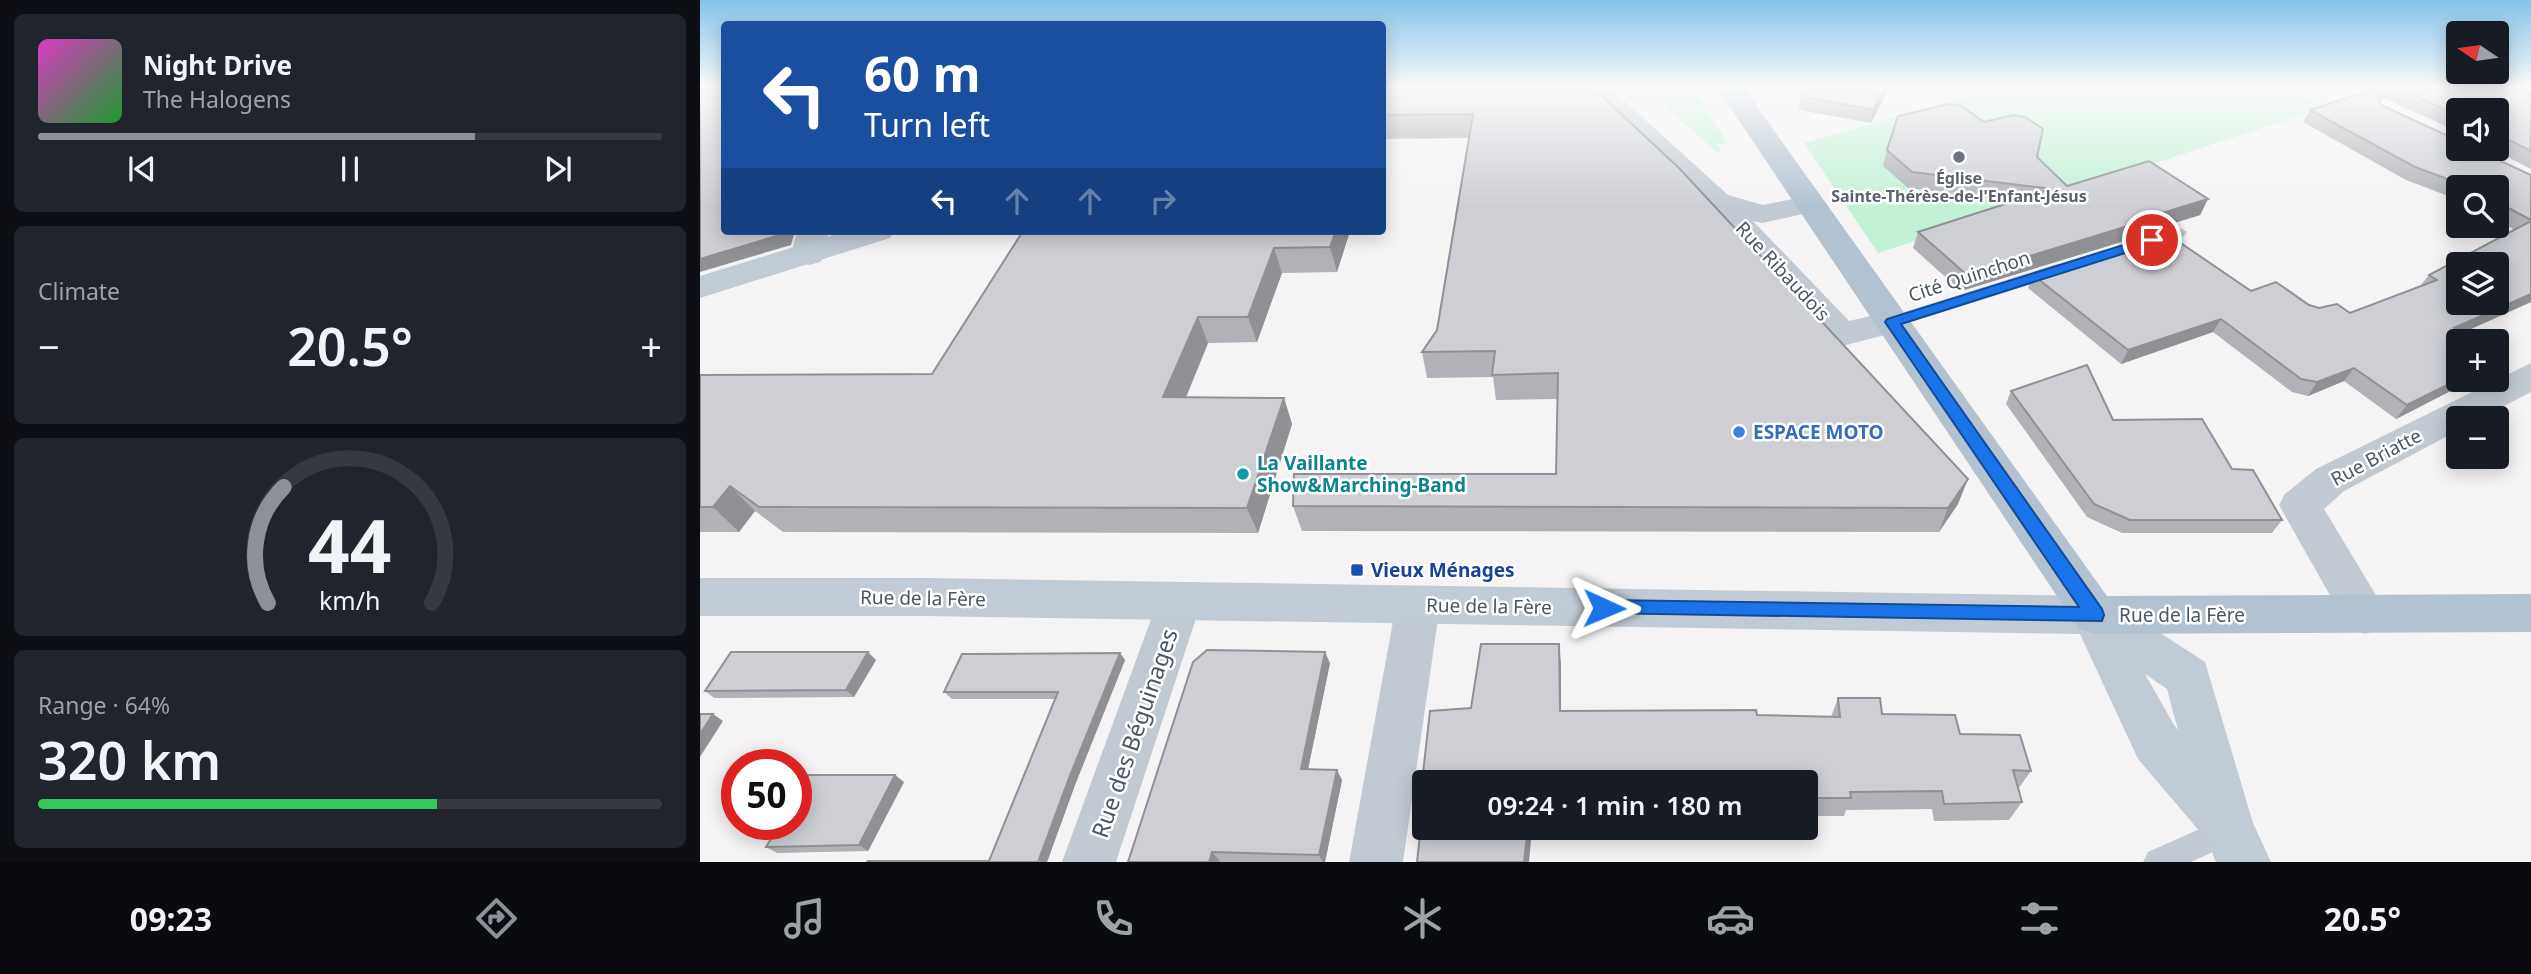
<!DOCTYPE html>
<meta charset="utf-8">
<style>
:root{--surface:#171b24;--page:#20242c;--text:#f1f3f6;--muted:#9ea1a6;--line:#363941;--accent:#8c9099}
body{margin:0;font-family:"Noto Sans",sans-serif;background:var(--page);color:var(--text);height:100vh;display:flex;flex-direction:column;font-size:26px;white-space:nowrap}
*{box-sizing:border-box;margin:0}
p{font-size:23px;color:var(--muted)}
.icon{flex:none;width:38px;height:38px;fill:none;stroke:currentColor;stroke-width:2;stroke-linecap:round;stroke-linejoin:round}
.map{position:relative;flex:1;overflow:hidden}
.sheet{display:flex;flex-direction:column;gap:14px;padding:14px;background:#0d0f14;width:700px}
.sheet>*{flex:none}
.hud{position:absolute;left:21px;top:21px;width:665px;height:214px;border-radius:7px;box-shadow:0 4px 18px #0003;background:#1a4fa0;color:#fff;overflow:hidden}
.needle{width:46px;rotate:283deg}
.buttons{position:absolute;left:1746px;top:21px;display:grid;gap:14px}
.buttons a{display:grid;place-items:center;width:63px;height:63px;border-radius:7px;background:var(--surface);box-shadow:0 4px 18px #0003;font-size:35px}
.speed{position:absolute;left:21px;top:749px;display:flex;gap:14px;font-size:35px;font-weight:700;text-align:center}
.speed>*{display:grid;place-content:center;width:91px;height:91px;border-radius:50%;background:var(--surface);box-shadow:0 4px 18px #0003;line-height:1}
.speed .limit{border:10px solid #d22;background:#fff;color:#111}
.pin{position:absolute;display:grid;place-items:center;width:60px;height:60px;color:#fff;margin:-30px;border:4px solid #fff;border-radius:50%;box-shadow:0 2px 7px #0007}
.me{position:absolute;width:77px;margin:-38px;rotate:91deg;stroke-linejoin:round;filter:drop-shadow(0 0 5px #0008)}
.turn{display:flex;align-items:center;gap:24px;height:147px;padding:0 28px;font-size:32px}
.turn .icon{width:91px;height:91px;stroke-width:2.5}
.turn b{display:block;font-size:49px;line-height:60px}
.lanes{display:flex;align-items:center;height:66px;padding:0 28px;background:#0003;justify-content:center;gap:35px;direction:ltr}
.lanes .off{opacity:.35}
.big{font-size:52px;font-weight:600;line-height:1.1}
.sheet .widget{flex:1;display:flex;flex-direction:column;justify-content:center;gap:10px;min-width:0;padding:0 24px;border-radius:10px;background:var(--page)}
.sheet .dial{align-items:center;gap:0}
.dial svg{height:182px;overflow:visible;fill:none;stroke:var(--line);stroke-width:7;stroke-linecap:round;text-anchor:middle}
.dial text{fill:var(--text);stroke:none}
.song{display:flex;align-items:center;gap:21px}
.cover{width:84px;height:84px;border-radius:10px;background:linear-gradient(135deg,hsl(310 70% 55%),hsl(130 70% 35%))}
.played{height:7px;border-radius:4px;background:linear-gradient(90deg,var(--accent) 70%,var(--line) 70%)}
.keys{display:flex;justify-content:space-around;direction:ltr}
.heat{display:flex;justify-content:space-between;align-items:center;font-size:38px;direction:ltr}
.charge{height:10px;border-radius:5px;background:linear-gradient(90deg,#34c759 64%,var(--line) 0)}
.trip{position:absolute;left:712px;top:770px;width:406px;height:70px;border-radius:7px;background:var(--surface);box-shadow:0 4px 18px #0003;font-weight:600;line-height:70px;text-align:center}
.tab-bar{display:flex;height:112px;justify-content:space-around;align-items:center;background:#090b0e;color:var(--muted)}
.tab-bar .icon{width:49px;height:49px}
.tab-bar .selected{color:var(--accent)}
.tab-bar b{font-size:32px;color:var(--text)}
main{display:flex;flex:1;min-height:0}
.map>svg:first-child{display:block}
</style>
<main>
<section class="sheet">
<div class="widget">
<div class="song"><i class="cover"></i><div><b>Night Drive</b><p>The Halogens</p></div></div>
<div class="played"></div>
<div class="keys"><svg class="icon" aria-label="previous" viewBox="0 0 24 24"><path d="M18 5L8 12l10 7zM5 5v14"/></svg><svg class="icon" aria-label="pause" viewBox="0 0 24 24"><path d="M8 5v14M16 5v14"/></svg><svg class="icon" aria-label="next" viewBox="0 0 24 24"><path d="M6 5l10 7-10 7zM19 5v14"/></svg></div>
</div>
<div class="widget"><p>Climate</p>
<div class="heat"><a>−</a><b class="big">20.5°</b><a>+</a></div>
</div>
<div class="widget dial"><svg viewBox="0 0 100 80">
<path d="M14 69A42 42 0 1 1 86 69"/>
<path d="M14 69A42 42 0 0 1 21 18" stroke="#8c9099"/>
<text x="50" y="56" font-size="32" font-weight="700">44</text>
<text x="50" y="72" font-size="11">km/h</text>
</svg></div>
<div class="widget"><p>Range · 64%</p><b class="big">320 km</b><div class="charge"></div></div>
</section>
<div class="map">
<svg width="1831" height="862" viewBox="0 0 1831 862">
<rect width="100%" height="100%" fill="#f5f3f3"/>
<g fill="#c3f1d5">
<polygon points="948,86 1001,88 1003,92 997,95 1027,143 1017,144 1021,152 1017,152 959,102 928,98 932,91"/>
<polygon points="1302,86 1580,86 1624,108 1178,253 1104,143"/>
</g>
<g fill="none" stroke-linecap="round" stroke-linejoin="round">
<g fill="#c1cad2" fill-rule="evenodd">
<polygon points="1478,227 1487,232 1484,236 1441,248 1432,243 1435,239"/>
<polygon points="1357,264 1363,266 1366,270 1363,274 1192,328 1183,322 1185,318"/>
<polygon points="1529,816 1539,820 1543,830 1539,840 1491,862 1443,862 1448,852"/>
</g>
<g fill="#c1cad2" fill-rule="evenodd">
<polygon points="879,86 908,86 1028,195 1063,205 1111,195 1122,198 1126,204 1122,210 1062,223 1053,221 1149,321 1192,311 1204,314 1209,322 1204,330 1142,346 1130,342 1006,207"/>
<path d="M98,231H130L124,244L125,255L120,262L109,265L98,262C90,250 93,243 98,231Z"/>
<polygon points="1831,363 1831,392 1781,418 1759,418 1759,430 1644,491 1624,509 1688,615 1681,629 1665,634 1649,629 1579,505 1585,494 1616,469"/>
<polygon points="479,584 495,590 501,603 416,862 362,862 457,603 463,590"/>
<polygon points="718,586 734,592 740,605 703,862 649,862 696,605 702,592"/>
</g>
<g fill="#c1cbd6" fill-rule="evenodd">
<polygon points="146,231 195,231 190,238 0,298 0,276"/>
<path d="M0,578H226L1395,596L1411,601L1505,662L1553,823L1571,862H1516L1507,840L1438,759L1380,634L226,616H0ZM1445,674L1467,689L1478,730L1474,725Z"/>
</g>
<polygon fill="#b3c2d1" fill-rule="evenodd" points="1016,86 1042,86 1407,596 1831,594 1831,632 1395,634 1379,629"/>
</g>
<g fill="#b0b2b7">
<polygon points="682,86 891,86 1258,504 1239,532 602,531 593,506 856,474 857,399 796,400 793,377 727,378 722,352 737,330 769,138 682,139"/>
<polygon points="1107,86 1190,86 1171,123 1099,110 1101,96"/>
<polygon points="1683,86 1831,93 1831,169 1792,149 1797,149 1797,110 1759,110 1759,132 1686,99 1679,100 1681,105 1831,175 1831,302 1762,333 1759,380 1772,380 1696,419 1644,381 1608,396 1592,392 1513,332 1421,364 1328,288 1333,275 1551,291 1609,305 1619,308 1650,313 1720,286 1729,275 1815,230 1797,220 1797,187 1759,187 1759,200 1706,180 1603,122 1610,110"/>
<polygon points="1284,122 1337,157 1367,186 1508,199 1500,215 1445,232 1444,235 1261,291 1213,248 1218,232 1314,201 1208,188 1183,166 1187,150"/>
<polygon points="323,231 650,231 637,272 582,273 557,342 508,343 486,398 584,398 592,424 558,533 83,532 55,511 39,532 0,532 0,375 232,374"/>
<polygon points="1311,391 1413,420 1532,469 1582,520 1572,533 1422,533 1387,517 1306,404"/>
<polygon points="420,653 425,660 375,785 347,862 167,862 289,861 355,699 252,699 244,692"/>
<polygon points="176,660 154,697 14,698 5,691"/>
<polygon points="630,663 608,769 642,780 625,862 428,862"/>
<polygon points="861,664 861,711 1131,717 1138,698 1182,714 1260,734 1331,771 1318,789 1322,802 1309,820 1234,821 1232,809 1146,810 1144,816 1106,816 1106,782 726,782 723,773 771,708"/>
<polygon points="204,782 168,851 77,853 66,847"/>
</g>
<g fill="#909195">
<polygon points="2,86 12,86 8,101 1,91"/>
<polygon points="1186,86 1190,86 1171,123 1173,110"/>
<polygon points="1694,86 1686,99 1674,100 1682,88"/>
<polygon points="1508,199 1500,215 1445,232 1444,235 1261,291 1267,275"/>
<polygon points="84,231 95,231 91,245 0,272 0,259"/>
<polygon points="636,231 650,231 637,272 630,247"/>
<polygon points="574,248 582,273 557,342 548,317"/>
<polygon points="1831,294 1831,302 1744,341 1754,328"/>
<polygon points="498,317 508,343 475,423 463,397"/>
<polygon points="1521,319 1513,332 1421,364 1428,350"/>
<polygon points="1654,368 1644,381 1608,396 1617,382"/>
<polygon points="1759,379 1772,380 1696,419 1707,405"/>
<polygon points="584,398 592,424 558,533 547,508"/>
<polygon points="1268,479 1258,504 1239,532 1248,508"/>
<polygon points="30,486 55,511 39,532 13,507"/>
<polygon points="859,644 861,664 861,730 860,711"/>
<polygon points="168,652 176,660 154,697 146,690"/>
<polygon points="625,652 630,663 606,779 601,769"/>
<polygon points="420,653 425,660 375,785 347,862 338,862 369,778"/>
<polygon points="13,714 23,721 0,757 0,734"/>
<polygon points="637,770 642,780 625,862 623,862 619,855"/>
<polygon points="195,775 204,782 168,851 159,845"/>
<polygon points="828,828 832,828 829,862 824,862"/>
<polygon points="512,852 520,861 519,862 509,862"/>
</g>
<g fill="#cdcfd5" stroke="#909195" stroke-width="2" fill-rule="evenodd">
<polygon points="0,86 2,86 1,91 24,88 24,231 84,231 83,234 0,259"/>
<polygon points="682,86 891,86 979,168 1268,479 1248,508 593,506 594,474 856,474 858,373 792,375 795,351 722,352 737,330 773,114 682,115"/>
<polygon points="1107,86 1186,86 1173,110 1101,96"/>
<polygon points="1683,86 1816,86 1831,93 1831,151 1797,134 1797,110 1759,110 1759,116 1694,86 1682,88 1677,95 1681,105 1759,141 1759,149 1775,149 1831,175 1831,220 1797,202 1797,187 1769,187 1715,167 1610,110"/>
<polygon points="1249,104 1261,106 1284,122 1313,115 1325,117 1343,129 1337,157 1367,186 1449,161 1508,199 1449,217 1451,219 1267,275 1218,232 1352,189 1212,172 1187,150 1198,116"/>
<path d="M1831,221V294L1754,328L1776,341H1759V379L1707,405L1654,368L1617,382L1601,379L1521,319L1428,350L1333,275L1466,233L1551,291L1576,282L1609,305L1619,308L1637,304L1650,313L1737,280L1729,275ZM1759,264H1797V303H1759Z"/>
<polygon points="323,231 636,231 630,247 574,248 548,317 498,317 463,397 584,398 547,508 59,507 30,486 13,507 0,507 0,375 232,374"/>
<polygon points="1387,365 1413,420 1502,419 1532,469 1553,470 1582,520 1430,520 1394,504 1311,391"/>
<polygon points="781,644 859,644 860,711 1056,710 1057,715 1140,717 1138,698 1180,698 1182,714 1255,715 1260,734 1320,735 1331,771 1313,770 1322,802 1244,804 1242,791 1150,792 1151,798 1106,798 1106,782 727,782 728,773 723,773 730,711 771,708"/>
<polygon points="507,650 625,652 601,769 637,770 619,855 512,852 509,862 428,862 493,662"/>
<polygon points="31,652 168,652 146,690 5,691"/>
<polygon points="420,653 369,778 338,862 167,862 168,861 289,861 358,692 244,692 262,654"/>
<polygon points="0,714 13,714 0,734"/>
<polygon points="108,775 195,775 159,845 66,847 80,824 96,824 96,795"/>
<polygon points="724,799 724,828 828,828 824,862 717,862"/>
</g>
<linearGradient id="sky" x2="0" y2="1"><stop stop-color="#85c3ea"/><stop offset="0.42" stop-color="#fafafa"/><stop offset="1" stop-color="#fafafa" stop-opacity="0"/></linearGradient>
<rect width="1831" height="207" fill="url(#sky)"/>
<polygon fill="#1a73e8" stroke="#114b97" stroke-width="2" points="1452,236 1459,240 1457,243 1201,324 1402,609 1404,615 1402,621 898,613 895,608 898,602 904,600 1379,607 1185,322 1187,319"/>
<circle fill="#6b7280" stroke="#fff" stroke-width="2.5" cx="1259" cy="157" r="7"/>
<circle fill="#3f7fe0" stroke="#fff" stroke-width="2.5" cx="1039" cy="432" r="7"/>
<circle fill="#0f9aa8" stroke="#fff" stroke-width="2.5" cx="543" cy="474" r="7"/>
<rect fill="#1a4fb4" stroke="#fff" stroke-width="2.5" x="650" y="563" width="14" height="14" rx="3.5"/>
<g text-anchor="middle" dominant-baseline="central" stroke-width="5" stroke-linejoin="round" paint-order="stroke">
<g font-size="16" font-weight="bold" fill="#5b616d" stroke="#fff">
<text x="1259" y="178">Église<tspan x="1259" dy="18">Sainte-Thérèse-de-l'Enfant-Jésus</tspan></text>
</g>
<g font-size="19" fill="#4a5661" stroke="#fff">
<text transform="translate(1083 271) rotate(47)">Rue Ribaudois</text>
<text transform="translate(1269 276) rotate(-18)">Cité Quinchon</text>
<text transform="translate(1676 457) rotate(-28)">Rue Briatte</text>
<text transform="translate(223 598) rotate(1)">Rue de la Fère</text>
<text transform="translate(789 606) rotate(1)">Rue de la Fère</text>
<text x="1482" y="615">Rue de la Fère</text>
</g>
<g font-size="19" font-weight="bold" fill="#366cbe" stroke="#fff" text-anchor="start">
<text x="1053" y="432">ESPACE MOTO</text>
</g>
<g font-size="19" font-weight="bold" fill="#0d838f" stroke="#fff" text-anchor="start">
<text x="557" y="463">La Vaillante<tspan x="557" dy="22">Show&amp;Marching-Band</tspan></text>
</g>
<g font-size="19" font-weight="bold" fill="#164399" stroke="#fff" text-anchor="start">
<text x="671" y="570">Vieux Ménages</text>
</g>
<g font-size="23" fill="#4a5661" stroke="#fff">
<text transform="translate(434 733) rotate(-71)">Rue des Béguinages</text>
</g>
</g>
</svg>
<div class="buttons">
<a><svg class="needle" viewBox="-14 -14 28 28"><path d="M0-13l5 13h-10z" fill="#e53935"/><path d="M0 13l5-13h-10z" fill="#9ea1a6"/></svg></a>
<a><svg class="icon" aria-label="sound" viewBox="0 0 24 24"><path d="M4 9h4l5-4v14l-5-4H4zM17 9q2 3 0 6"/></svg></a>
<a><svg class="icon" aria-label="search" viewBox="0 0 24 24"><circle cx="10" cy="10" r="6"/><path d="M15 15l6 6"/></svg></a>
<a><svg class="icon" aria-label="layers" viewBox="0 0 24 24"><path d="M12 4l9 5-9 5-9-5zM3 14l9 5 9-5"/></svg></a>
<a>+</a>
<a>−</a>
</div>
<div class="speed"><div class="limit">50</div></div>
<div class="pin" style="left:1452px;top:240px;background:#d93025"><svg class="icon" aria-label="arrive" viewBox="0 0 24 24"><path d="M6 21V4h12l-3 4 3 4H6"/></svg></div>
<svg class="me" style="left:904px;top:608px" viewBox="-20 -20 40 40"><path d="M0-17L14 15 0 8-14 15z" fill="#1a73e8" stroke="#fff" stroke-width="4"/></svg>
<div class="trip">09:24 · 1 min · 180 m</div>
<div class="hud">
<div class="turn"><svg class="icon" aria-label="left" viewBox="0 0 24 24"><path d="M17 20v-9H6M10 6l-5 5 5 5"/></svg><div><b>60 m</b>Turn left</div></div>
<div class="lanes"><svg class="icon" aria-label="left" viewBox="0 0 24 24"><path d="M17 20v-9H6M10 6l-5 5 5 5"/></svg><svg class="icon off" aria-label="ahead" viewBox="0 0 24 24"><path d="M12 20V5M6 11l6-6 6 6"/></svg><svg class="icon off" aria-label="ahead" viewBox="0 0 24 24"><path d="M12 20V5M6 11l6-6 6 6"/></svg><svg class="icon off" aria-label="right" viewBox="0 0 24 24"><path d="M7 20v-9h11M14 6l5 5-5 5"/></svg></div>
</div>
</div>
</main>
<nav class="tab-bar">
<b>09:23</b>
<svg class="icon selected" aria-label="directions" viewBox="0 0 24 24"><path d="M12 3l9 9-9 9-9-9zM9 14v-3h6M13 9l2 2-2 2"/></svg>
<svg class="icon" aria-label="music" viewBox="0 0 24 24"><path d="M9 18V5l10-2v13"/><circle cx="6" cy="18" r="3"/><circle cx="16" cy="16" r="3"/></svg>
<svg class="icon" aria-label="phone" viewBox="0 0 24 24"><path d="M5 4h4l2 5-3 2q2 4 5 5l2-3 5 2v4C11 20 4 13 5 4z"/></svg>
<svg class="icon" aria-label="climate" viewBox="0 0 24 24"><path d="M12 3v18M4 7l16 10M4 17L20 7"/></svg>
<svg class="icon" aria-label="car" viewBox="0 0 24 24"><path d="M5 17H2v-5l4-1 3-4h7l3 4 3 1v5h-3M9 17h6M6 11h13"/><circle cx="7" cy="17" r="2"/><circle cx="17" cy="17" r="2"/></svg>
<svg class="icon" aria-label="filters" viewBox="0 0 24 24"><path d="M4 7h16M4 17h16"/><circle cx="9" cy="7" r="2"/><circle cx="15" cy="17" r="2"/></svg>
<b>20.5°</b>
</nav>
